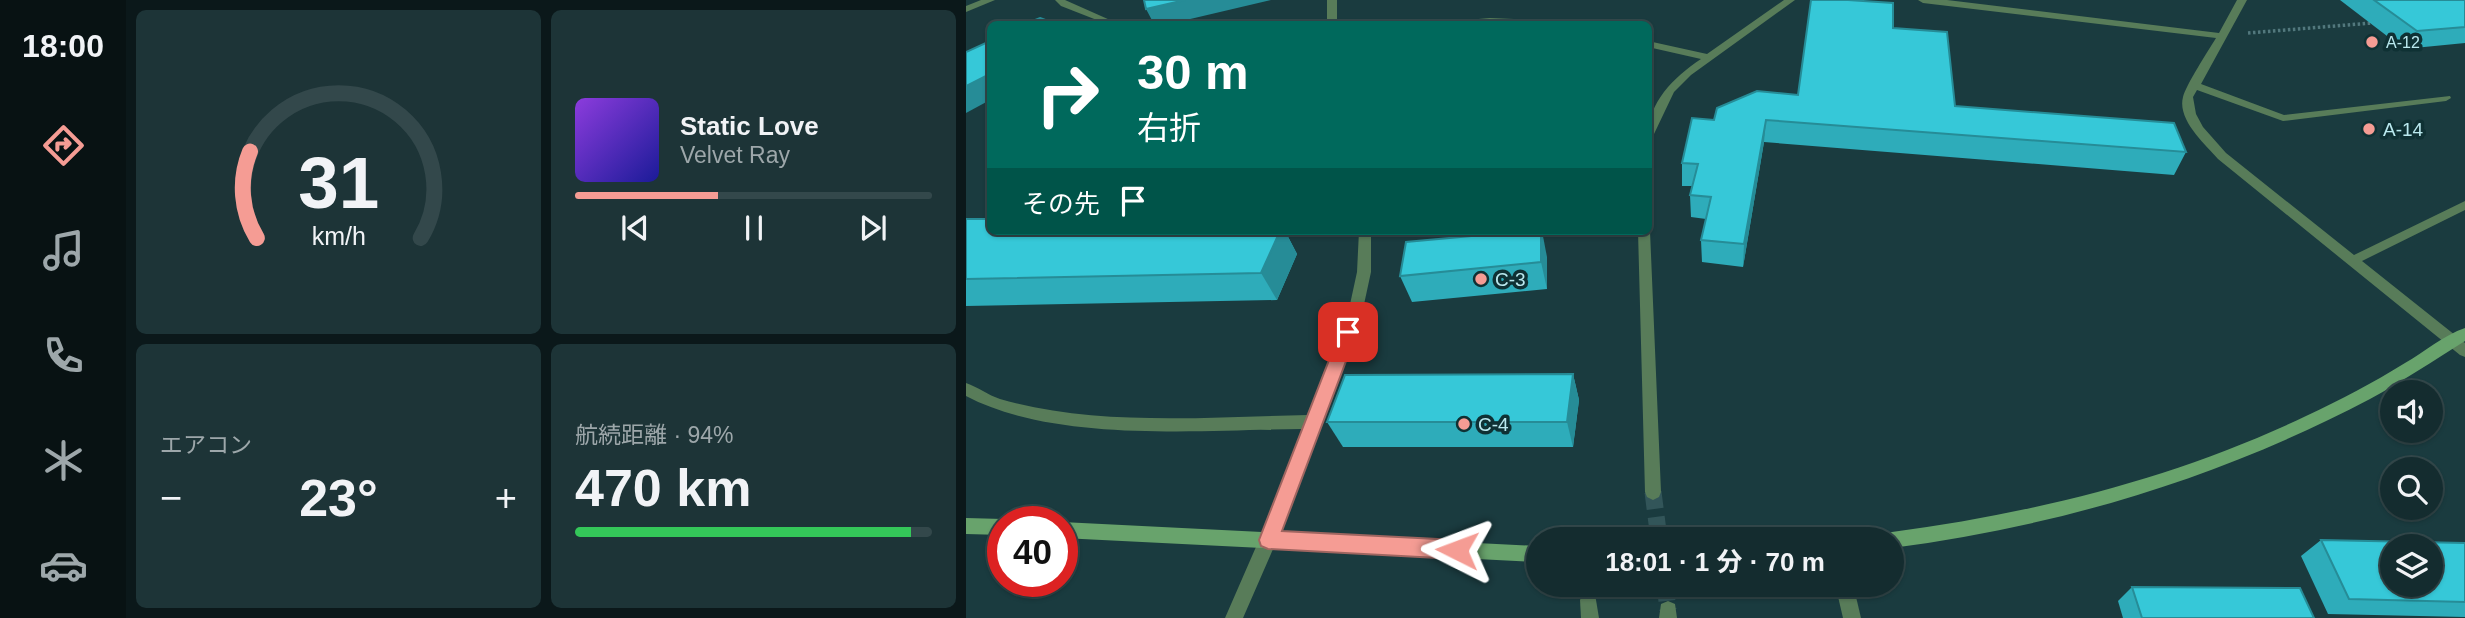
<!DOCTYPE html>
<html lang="ja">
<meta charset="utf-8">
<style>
:root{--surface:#142c2f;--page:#1d3437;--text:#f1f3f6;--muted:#9da7aa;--line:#33484b;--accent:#f59c94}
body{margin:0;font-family:Arial,"Noto Sans JP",sans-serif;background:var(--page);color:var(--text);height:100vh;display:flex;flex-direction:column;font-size:26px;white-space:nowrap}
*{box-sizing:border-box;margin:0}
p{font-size:23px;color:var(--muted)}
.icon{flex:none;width:38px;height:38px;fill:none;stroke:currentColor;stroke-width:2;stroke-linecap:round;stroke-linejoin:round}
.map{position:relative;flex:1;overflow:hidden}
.details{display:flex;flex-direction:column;gap:10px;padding:10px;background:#0b181a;width:840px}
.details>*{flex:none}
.guide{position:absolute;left:21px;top:21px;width:665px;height:214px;border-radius:10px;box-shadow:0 2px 5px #0004,0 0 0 2px var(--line);background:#00695c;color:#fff;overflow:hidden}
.tools{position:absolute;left:1414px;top:380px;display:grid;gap:14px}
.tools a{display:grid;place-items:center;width:63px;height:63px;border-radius:50%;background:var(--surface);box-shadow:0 2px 5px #0004,0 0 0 2px var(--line);font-size:35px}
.speed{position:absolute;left:21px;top:506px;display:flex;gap:14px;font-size:35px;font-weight:700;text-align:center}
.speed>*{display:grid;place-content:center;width:91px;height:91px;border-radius:50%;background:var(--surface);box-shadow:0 2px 5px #0004,0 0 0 2px var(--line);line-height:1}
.speed .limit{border:10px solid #d22;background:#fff;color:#111}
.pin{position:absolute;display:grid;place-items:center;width:60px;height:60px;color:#fff;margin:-30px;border-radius:14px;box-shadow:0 4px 10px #0006}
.me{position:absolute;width:77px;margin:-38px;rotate:273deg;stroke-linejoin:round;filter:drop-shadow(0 0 5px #0008)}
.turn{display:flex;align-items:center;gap:24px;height:147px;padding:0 35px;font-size:32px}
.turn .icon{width:91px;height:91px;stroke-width:2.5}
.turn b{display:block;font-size:49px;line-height:60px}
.then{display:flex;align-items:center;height:66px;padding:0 35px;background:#0003;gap:14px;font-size:26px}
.big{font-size:52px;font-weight:700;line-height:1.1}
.details .widget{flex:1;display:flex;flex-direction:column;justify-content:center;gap:10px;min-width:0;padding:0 24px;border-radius:10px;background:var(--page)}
.details .dial{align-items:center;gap:0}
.dial svg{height:182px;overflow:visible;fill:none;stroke:var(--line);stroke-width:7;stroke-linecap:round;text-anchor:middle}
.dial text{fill:var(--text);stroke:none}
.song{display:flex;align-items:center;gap:21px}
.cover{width:84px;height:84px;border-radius:10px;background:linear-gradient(135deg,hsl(270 70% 55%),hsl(240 70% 35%))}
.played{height:7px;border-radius:4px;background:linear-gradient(90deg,var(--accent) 40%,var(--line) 40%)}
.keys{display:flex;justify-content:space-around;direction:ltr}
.heat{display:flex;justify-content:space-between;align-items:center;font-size:38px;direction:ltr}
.charge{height:10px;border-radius:5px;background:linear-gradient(90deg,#34c759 94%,var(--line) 0)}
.details .tiles{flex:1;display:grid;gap:10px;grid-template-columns:repeat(2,1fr)}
.trip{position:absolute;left:560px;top:527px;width:378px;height:70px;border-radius:35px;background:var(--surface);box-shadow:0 2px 5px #0004,0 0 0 2px var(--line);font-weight:700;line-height:70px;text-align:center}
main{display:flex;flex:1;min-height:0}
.menu{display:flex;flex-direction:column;width:126px;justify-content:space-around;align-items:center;background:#081213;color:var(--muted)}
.menu .icon{width:49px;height:49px}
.menu .on{color:var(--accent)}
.menu b{font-size:32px;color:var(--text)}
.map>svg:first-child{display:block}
</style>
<main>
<nav class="menu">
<b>18:00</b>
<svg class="icon on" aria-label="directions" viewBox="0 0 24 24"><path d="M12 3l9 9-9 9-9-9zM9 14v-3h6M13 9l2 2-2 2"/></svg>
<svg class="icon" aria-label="music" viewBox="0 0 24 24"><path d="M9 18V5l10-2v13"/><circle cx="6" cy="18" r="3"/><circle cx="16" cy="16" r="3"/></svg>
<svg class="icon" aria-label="phone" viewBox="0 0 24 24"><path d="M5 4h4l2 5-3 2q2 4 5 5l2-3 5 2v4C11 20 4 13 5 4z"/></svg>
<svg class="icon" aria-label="climate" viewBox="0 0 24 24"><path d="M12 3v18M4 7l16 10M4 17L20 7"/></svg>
<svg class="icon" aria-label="car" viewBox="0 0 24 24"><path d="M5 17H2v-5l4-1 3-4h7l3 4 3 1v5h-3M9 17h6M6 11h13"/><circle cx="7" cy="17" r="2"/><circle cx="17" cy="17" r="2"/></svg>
</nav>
<section class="details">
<div class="tiles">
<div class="widget dial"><svg viewBox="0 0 100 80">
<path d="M14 69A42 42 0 1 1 86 69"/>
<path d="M14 69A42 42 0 0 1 11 31" stroke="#f59c94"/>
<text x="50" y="56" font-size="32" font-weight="700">31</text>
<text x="50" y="72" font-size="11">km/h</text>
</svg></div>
<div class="widget">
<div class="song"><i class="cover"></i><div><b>Static Love</b><p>Velvet Ray</p></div></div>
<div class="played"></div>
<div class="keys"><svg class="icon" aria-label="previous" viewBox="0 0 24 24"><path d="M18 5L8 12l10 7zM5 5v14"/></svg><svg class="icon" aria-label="pause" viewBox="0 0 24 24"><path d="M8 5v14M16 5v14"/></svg><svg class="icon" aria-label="next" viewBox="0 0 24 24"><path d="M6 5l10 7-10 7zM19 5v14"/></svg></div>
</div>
<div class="widget"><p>エアコン</p>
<div class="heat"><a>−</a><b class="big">23°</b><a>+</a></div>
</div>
<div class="widget"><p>航続距離 · 94%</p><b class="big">470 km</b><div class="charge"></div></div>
</div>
</section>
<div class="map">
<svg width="1499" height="618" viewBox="0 0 1499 618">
<rect width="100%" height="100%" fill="#1a3b3f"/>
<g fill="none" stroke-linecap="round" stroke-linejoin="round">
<g stroke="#325559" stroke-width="17" stroke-dasharray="17 8" stroke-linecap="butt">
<polyline points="687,492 693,539"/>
<polyline points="699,584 702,610"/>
</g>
<polyline stroke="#52787d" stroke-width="3.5" stroke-dasharray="2.5 2.5" stroke-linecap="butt" points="1282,33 1406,23"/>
<polygon fill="#587c59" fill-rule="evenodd" points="297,231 405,231 399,235 302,237 297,236"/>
<g fill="#587c59" fill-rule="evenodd">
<polygon points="15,0 29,0 0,12 0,6"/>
<polygon points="89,0 99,0 153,24 141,24 95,6"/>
<rect x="361" y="0" width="10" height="24"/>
<path d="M818,0H829L725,75L708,92L688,134L682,137C682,102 707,78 735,59L682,47V41L741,54Z"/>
<path d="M952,0H981L1253,33L1271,0H1281L1235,84L1318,115L1484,96L1485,98L1480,101L1317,121L1231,90L1227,97L1230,114L1237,127L1260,153L1388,255L1499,201V210L1396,261L1499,343V357L1494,355L1252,159C1239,144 1211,120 1217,97C1220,85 1242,51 1250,38L957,3Z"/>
<polygon points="524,18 592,21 597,24 484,24 489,21"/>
<polygon points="682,228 684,231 695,492 693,497 687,500 681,497 679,492 672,231 682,231"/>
<path d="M393,231H405V272L397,309L311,540L277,618H259L293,540L336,429C236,430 89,443 0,396V383C12,387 22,395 34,399C128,427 244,417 342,415L383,309L391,272Z"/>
<polygon points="871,584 887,584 895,618 877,618 870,588"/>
<polygon points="623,591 629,594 633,618 615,618 614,600 617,594"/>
<polygon points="702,601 709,604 711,618 693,618 695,604"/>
</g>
<g fill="#68a36c" fill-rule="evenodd">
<path d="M1499,328V341C1467,361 1437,381 1404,399C1254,478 1094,526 926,548V539H918L920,534L926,532C1069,513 1210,478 1340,416C1374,400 1407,383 1439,363C1458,352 1478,335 1499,328Z"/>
<polygon points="0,518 37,519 43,522 37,522 37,535 0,534"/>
<polygon points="96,522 572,546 572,562 96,538"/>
</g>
</g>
<g fill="#2eacba">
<polygon points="1374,0 1499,0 1499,43 1438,49"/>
<polygon points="927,28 989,106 1220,152 1208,175 798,142 777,267 736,262 735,240 740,219 725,217 724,195 726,186 716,186 716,163 748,120 832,95"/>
<polygon points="24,215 24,231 319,231 331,254 311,300 0,306 0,219 24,219 23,217"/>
<polygon points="581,257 581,289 446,302 434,276"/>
<polygon points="607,374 613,400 607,447 377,447 361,422"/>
<polygon points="1355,540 1499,543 1499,617 1362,614 1335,556"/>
<polygon points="1166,587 1348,618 1157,618 1152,601"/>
</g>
<g fill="#268c97">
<polygon points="219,0 305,0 203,24 188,24 180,9"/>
<polygon points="24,74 24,100 0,113 0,86"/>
<polygon points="800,120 798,142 777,267 778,244"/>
<polygon points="314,231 319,231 331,254 311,300 295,273"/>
<polygon points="576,231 581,257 581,289 575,262"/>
<polygon points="607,374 613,400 607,447 601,422"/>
</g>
<g fill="#36c8d8" stroke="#268c97" stroke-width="2" fill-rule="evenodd">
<polygon points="178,0 219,0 180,9"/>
<polygon points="845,0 882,0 927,3 927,28 981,32 989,106 1208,123 1220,152 800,120 778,244 735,240 745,197 724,195 732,164 716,163 726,118 748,120 751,108 791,91 832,95"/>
<polygon points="1408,0 1499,0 1499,27 1451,31"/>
<polygon points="74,18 90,24 59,24"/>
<polygon points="24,41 24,74 0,86 0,52"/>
<polygon points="0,219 24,219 24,231 314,231 295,273 0,279"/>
<polygon points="561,231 575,231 575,262 434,276 440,242"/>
<polygon points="607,374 601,422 361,422 379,375"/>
<path d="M1355,540L1499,543V602L1383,599ZM1426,546H1465V584H1426Z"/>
<polygon points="1166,587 1334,588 1348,618 1176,618"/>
</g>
<polygon fill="#f59c94" stroke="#9f6560" stroke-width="2" points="382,326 391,332 316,531 491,540 498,543 501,550 498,556 491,559 302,549 295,546 293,540 374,332"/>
<g fill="#f59c94" stroke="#0f3134" stroke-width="2.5">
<circle cx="1406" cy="42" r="7"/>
<circle cx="1403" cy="129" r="7"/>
<circle cx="515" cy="279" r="7"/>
<circle cx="498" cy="424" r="7"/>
</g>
<g text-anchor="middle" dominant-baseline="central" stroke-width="7" stroke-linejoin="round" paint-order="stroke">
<g font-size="16" fill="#bae9ef" stroke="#0f3134" text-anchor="start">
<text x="1420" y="42">A-12</text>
</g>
<g font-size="19" fill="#bae9ef" stroke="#0f3134" text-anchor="start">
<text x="1417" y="129">A-14</text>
<text x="529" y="279">C-3</text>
<text x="512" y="424">C-4</text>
</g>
</g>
</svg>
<div class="tools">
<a><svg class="icon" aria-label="sound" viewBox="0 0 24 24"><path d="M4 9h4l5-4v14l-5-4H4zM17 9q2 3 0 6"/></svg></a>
<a><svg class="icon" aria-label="search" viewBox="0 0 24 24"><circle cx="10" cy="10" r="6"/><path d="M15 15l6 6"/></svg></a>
<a><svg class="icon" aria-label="layers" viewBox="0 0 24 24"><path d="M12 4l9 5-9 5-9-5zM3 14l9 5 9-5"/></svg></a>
</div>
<div class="speed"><div class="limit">40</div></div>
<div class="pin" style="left:382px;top:332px;background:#d93025"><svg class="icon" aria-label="arrive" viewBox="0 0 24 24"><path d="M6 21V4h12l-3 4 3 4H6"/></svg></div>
<svg class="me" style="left:491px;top:550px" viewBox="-20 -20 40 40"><path d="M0-17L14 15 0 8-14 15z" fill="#f59c94" stroke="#fff" stroke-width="4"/></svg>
<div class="trip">18:01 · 1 分 · 70 m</div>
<div class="guide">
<div class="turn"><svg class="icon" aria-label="right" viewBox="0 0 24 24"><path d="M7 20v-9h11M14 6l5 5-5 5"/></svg><div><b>30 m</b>右折</div></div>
<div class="then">その先<svg class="icon" aria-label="arrive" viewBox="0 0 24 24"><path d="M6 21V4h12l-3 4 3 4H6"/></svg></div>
</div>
</div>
</main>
